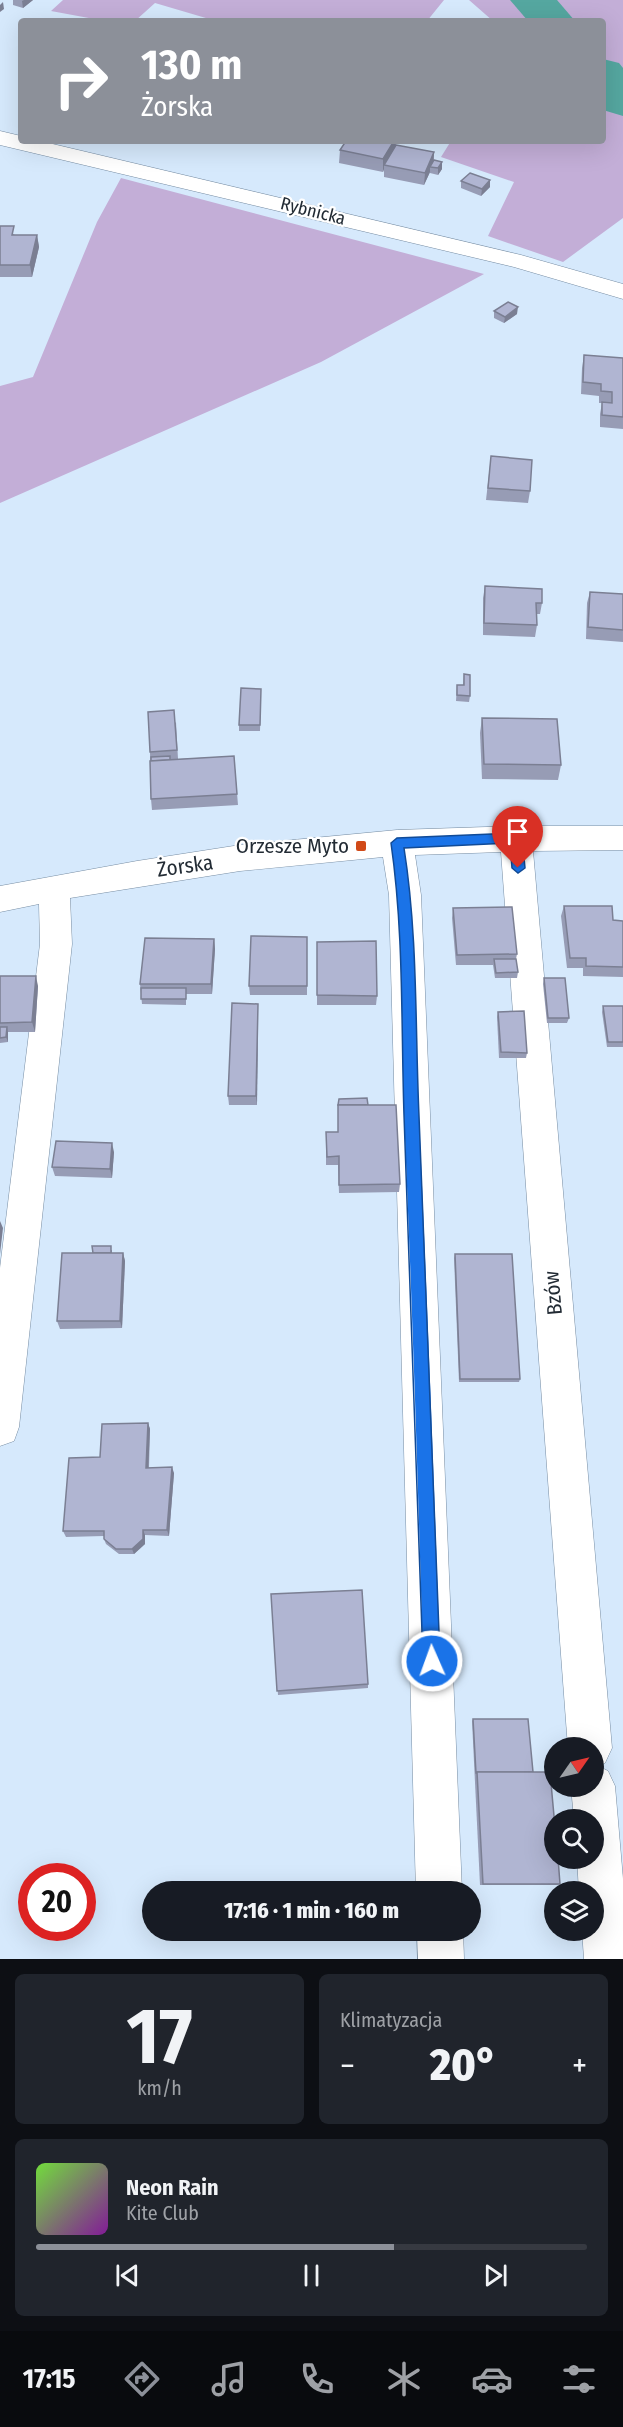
<!DOCTYPE html>
<html lang="pl">
<meta charset="utf-8">
<style>
:root{--surface:#171b24;--page:#20242c;--text:#f1f3f6;--muted:#9ea1a6;--line:#363941;--accent:#8c9099}
body{margin:0;font-family:"Fira Sans Condensed",sans-serif;background:var(--page);color:var(--text);height:100vh;display:flex;flex-direction:column;font-size:22px;white-space:nowrap}
*{box-sizing:border-box;margin:0}
p{font-size:20px;color:var(--muted)}
.icon{flex:none;width:33px;height:33px;fill:none;stroke:currentColor;stroke-width:2;stroke-linecap:round;stroke-linejoin:round}
.map{position:relative;height:1959px;overflow:hidden}
.side{display:flex;flex-direction:column;gap:15px;padding:15px;background:#0d0f14;flex:1}
.side>*{flex:none}
.hud{position:absolute;left:18px;top:18px;width:588px;height:126px;border-radius:6px;box-shadow:0 6px 24px #0002;background:#8c9099;color:#fff;overflow:hidden}
.needle{width:39px;rotate:56deg}
.buttons{position:absolute;left:544px;top:1737px;display:grid;gap:12px}
.buttons a{display:grid;place-items:center;width:60px;height:60px;border-radius:50%;background:var(--surface);box-shadow:0 6px 24px #0002;font-size:30px}
.speed{position:absolute;left:18px;top:1863px;display:flex;gap:12px;font-size:30px;font-weight:700;text-align:center}
.speed>*{display:grid;place-content:center;width:78px;height:78px;border-radius:50%;background:var(--surface);box-shadow:0 6px 24px #0002;line-height:1}
.speed .limit{border:9px solid #d22;background:#fff;color:#111}
.pin{position:absolute;display:grid;place-items:center;width:51px;height:51px;color:#fff;margin:-62px -26px;border-radius:50% 50% 50% 0;rotate:-45deg;box-shadow:0 0 6px #0007}
.pin .icon{rotate:45deg}
.me{position:absolute;width:66px;margin:-33px;rotate:358deg;stroke-linejoin:round;filter:drop-shadow(0 0 4px #0008)}
.turn{display:flex;align-items:center;gap:21px;height:126px;padding:0 24px;font-size:27px}
.turn .icon{width:78px;height:78px;stroke-width:2.5}
.turn b{display:block;font-size:42px;line-height:51px}
.big{font-size:45px;font-weight:800;line-height:1.1}
.side .card{flex:1;display:flex;flex-direction:column;justify-content:center;gap:9px;min-width:0;padding:0 21px;border-radius:9px;background:var(--page)}
.side .dial{align-items:center;gap:0}
.dial b{font-size:78px;line-height:1}
.song{display:flex;align-items:center;gap:18px}
.cover{width:72px;height:72px;border-radius:9px;background:linear-gradient(135deg,hsl(100 70% 55%),hsl(290 70% 35%))}
.played{height:6px;border-radius:3px;background:linear-gradient(90deg,var(--accent) 65%,var(--line) 65%)}
.keys{display:flex;justify-content:space-around;direction:ltr}
.heat{display:flex;justify-content:space-between;align-items:center;font-size:33px;direction:ltr}
.side .tiles{flex:1;display:grid;gap:15px;grid-template-columns:1fr 1fr}
.card:last-child{grid-column:span 2}
.trip{position:absolute;left:142px;top:1881px;width:339px;height:60px;border-radius:30px;background:var(--surface);box-shadow:0 6px 24px #0002;font-weight:800;line-height:60px;text-align:center}
.dock{display:flex;height:96px;justify-content:space-around;align-items:center;background:#090b0e;color:var(--muted)}
.dock .icon{width:42px;height:42px}
.dock .on{color:var(--accent)}
.dock b{font-size:27px;color:var(--text)}
.map>svg:first-child{display:block}
</style>
<div class="map">
<svg width="623" height="1959" viewBox="0 0 623 1959">
<rect width="100%" height="100%" fill="#d6e9fc"/>
<g fill="#c3aed7">
<polygon points="63,0 444,0 427,21 216,21 155,3 135,21 105,21 51,11"/>
<polygon points="469,0 623,0 623,218 563,262 488,236 514,182 441,157 451,141 603,141 603,21 493,21"/>
<polygon points="121,178 484,274 321,362 0,503 0,386 33,377 97,222"/>
</g>
<g fill="none" stroke-linecap="round" stroke-linejoin="round">
<g fill="#55a7a0" fill-rule="evenodd">
<polygon points="510,0 557,0 575,21 528,21"/>
<polygon points="603,59 619,63 623,68 623,116 603,110"/>
</g>
<defs>
<g id="minor">
<polygon points="516,826 623,826 623,850 533,851 612,1748 605,1763 598,1766 608,1771 615,1786 623,1879 623,1959 584,1959 582,1930 594,1930 594,1892 579,1892 577,1858 594,1858 594,1820 574,1820 571,1786 594,1786 594,1748 568,1748 501,852 415,855 421,895 462,1892 416,1892 389,895 383,857 240,871 70,898 72,944 19,1427 14,1441 0,1446 0,1268 40,944 39,904 0,912 0,886 137,861 240,845 397,830"/>
<polygon points="417,1930 463,1930 464,1959 418,1959"/>
</g>
<polygon id="major" points="0,131 21,136 21,141 40,141 521,255 623,284 623,299 514,267 0,145"/>
</defs>
<use href="#minor" stroke="#778da3" stroke-width="1"/>
<use href="#major" stroke="#778da3" stroke-width="1"/>
<use href="#minor" fill="#fff" fill-rule="evenodd"/>
<use href="#major" fill="#fff" fill-rule="evenodd"/>
</g>
<g fill="#979cb5">
<polygon points="13,0 33,0 23,8 13,5"/>
<polygon points="396,141 396,145 434,152 434,160 442,169 438,175 430,173 430,172 424,185 384,177 384,169 383,172 339,163 340,150"/>
<polygon points="461,181 490,187 481,196 461,188"/>
<polygon points="0,226 15,235 37,235 39,247 32,277 0,277"/>
<polygon points="494,311 517,314 504,323 494,318"/>
<polygon points="584,355 623,358 623,429 600,427 600,414 602,403 599,403 599,396 581,394 582,368"/>
<polygon points="491,456 530,491 528,503 486,500"/>
<polygon points="485,586 542,603 540,614 536,614 537,625 535,637 483,635 483,598"/>
<polygon points="590,592 623,594 623,642 586,639 587,603"/>
<polygon points="464,674 470,696 469,702 456,701 457,685 463,685"/>
<polygon points="261,695 260,731 239,731 239,725"/>
<polygon points="482,718 561,765 558,780 482,779 480,733"/>
<polygon points="176,722 178,759 234,756 238,805 152,810 151,799 150,752"/>
<polygon points="564,906 613,920 623,921 623,977 583,976 583,968 567,968 561,916"/>
<polygon points="453,908 517,954 516,959 518,972 517,978 495,978 493,965 456,965 452,918"/>
<polygon points="307,937 307,995 250,995 249,986"/>
<polygon points="214,939 215,949 212,994 186,994 186,1005 142,1004 140,984"/>
<polygon points="317,942 377,996 376,1005 317,1005"/>
<polygon points="0,976 38,986 35,1032 8,1032 8,1042 0,1043"/>
<polygon points="544,978 569,1018 567,1023 547,1023 543,984"/>
<polygon points="603,1006 623,1006 623,1047 607,1047 602,1012"/>
<polygon points="498,1012 527,1053 526,1058 499,1058 497,1017"/>
<polygon points="258,1014 257,1105 229,1105 228,1096"/>
<polygon points="338,1105 368,1105 400,1184 399,1192 339,1193 338,1165 326,1165 326,1132 338,1132"/>
<polygon points="114,1152 112,1178 55,1176 52,1167"/>
<polygon points="112,1250 112,1253 123,1253 125,1261 122,1328 60,1329 57,1321 93,1253"/>
<polygon points="455,1254 520,1379 519,1382 459,1382 454,1258"/>
<polygon points="148,1423 150,1429 149,1468 174,1473 169,1536 145,1535 145,1544 134,1554 119,1554 106,1544 104,1539 104,1536 66,1537 63,1531 100,1457"/>
<polygon points="271,1594 368,1684 368,1688 278,1695"/>
<polygon points="473,1719 533,1772 560,1884 556,1885 480,1885 472,1721"/>
</g>
<g fill="#7b7f93">
<polygon points="24,0 33,0 23,8 22,1"/>
<polygon points="3,2 4,9 0,12 0,5"/>
<polygon points="394,141 396,141 395,150 384,165 384,169 383,172 383,159"/>
<polygon points="434,152 433,165 430,167 430,172 424,185 425,173"/>
<polygon points="442,162 442,169 438,175 438,168"/>
<polygon points="490,180 490,187 481,196 482,189"/>
<polygon points="37,235 39,247 32,277 30,265"/>
<polygon points="518,307 517,314 504,323 505,317"/>
<polygon points="214,939 215,949 212,994 211,984"/>
<polygon points="36,976 38,986 35,1032 32,1022"/>
<polygon points="258,1004 258,1014 257,1105 256,1096"/>
<polygon points="7,1027 8,1032 8,1042 6,1037"/>
<polygon points="112,1143 114,1152 112,1178 110,1169"/>
<polygon points="0,1221 3,1228 0,1254"/>
<polygon points="123,1253 125,1261 122,1328 120,1321"/>
<polygon points="148,1423 150,1429 148,1474 146,1468"/>
<polygon points="172,1467 174,1473 169,1536 167,1530"/>
<polygon points="143,1530 145,1535 145,1544 134,1554 132,1549"/>
</g>
<g fill="#b0b5d2" stroke="#7b7f93" stroke-width="1.5">
<polygon points="346,141 394,141 383,159 340,150"/>
<polygon points="396,145 434,152 425,173 384,165"/>
<polygon points="434,160 442,162 438,168 430,167"/>
<polygon points="470,173 490,180 482,189 461,181"/>
<polygon points="0,226 14,226 12,235 37,235 30,265 0,265"/>
<polygon points="508,302 518,307 505,317 494,311"/>
<polygon points="584,355 623,358 623,417 602,415 602,402 612,403 612,392 601,391 601,384 583,382"/>
<polygon points="491,456 532,460 530,491 488,488"/>
<polygon points="485,586 542,589 542,603 536,603 537,625 484,623"/>
<polygon points="590,592 623,594 623,630 588,627"/>
<polygon points="464,674 470,675 470,696 457,695 457,685 464,685"/>
<polygon points="241,688 261,689 260,725 239,725"/>
<polygon points="174,710 177,750 150,752 148,712"/>
<polygon points="482,718 557,719 561,765 484,764"/>
<polygon points="170,756 170,760 151,761 151,757"/>
<polygon points="234,756 237,794 151,799 150,761"/>
<polygon points="564,906 612,906 613,920 623,921 623,967 586,966 586,958 570,958"/>
<polygon points="512,907 517,954 457,955 453,908"/>
<polygon points="251,936 307,937 307,986 249,986"/>
<polygon points="145,938 214,939 211,984 140,984"/>
<polygon points="376,941 377,996 317,995 317,942"/>
<polygon points="494,959 516,959 518,972 496,973"/>
<polygon points="0,976 36,976 32,1022 0,1023"/>
<polygon points="544,978 565,978 569,1018 548,1018"/>
<rect x="141" y="988" width="45" height="11"/>
<polygon points="232,1003 258,1004 256,1096 228,1096"/>
<polygon points="603,1006 623,1006 623,1042 608,1042"/>
<polygon points="524,1011 527,1053 501,1052 498,1012"/>
<polygon points="0,1027 7,1027 6,1037 0,1038"/>
<polygon points="367,1098 368,1105 338,1105 339,1099"/>
<polygon points="338,1105 396,1105 400,1184 339,1185 339,1156 327,1157 326,1132 338,1132"/>
<polygon points="56,1141 112,1143 110,1169 52,1167"/>
<polygon points="92,1246 111,1246 111,1253 93,1253"/>
<polygon points="62,1253 123,1253 120,1321 57,1321"/>
<polygon points="455,1254 512,1254 520,1379 460,1379"/>
<polygon points="148,1423 146,1468 172,1467 167,1530 143,1530 143,1539 132,1549 116,1549 104,1539 104,1531 63,1531 69,1458 100,1457 102,1424"/>
<polygon points="362,1590 368,1684 277,1691 271,1594"/>
<polygon points="473,1719 528,1719 533,1772 477,1772 477,1773 476,1773"/>
<polygon points="477,1772 550,1772 555,1827 555,1858 558,1858 560,1884 483,1884"/>
</g>
<path fill="#1a73e8" stroke="#114b97" stroke-width="1.5" d="M516,833L522,838L525,868L518,873L512,868L510,843L404,848C418,936 415,1027 419,1116C427,1297 434,1479 440,1661L438,1667L432,1669L426,1667L423,1661C418,1479 412,1297 404,1115C401,1025 404,933 391,843L397,838Z"/>
<rect fill="#d14a18" stroke="#fff" stroke-width="2" x="355" y="840" width="12" height="12" rx="3"/>
<g text-anchor="middle" dominant-baseline="central" stroke-width="4.5" stroke-linejoin="round" paint-order="stroke">
<g font-size="18" fill="#222b34" stroke="#fff">
<text transform="translate(313 211) rotate(14)">Rybnicka</text>
</g>
<g font-size="21" fill="#222b34" stroke="#fff" text-anchor="end">
<text x="349" y="846">Orzesze Myto</text>
</g>
<g font-size="21" fill="#222b34" stroke="#fff">
<text transform="translate(185 866) rotate(-8)">Żorska</text>
<text transform="translate(553 1293) rotate(-95)">Bzów</text>
</g>
</g>
</svg>
<div class="buttons">
<a><svg class="needle" viewBox="-14 -14 28 28"><path d="M0-13l5 13h-10z" fill="#e53935"/><path d="M0 13l5-13h-10z" fill="#9ea1a6"/></svg></a>
<a><svg class="icon" aria-label="search" viewBox="0 0 24 24"><circle cx="10" cy="10" r="6"/><path d="M15 15l6 6"/></svg></a>
<a><svg class="icon" aria-label="layers" viewBox="0 0 24 24"><path d="M12 4l9 5-9 5-9-5zM3 14l9 5 9-5"/></svg></a>
</div>
<div class="speed"><div class="limit">20</div></div>
<div class="pin" style="left:518px;top:868px;background:#d93025"><svg class="icon" aria-label="arrive" viewBox="0 0 24 24"><path d="M6 21V4h12l-3 4 3 4H6"/></svg></div>
<svg class="me" style="left:432px;top:1661px" viewBox="-20 -20 40 40"><circle r="17" fill="#1a73e8" stroke="#fff" stroke-width="3"/><path d="M0-11L8 9 0 5-8 9z" fill="#fff"/></svg>
<div class="trip">17:16 · 1 min · 160 m</div>
<div class="hud">
<div class="turn"><svg class="icon" aria-label="right" viewBox="0 0 24 24"><path d="M7 20v-9h11M14 6l5 5-5 5"/></svg><div><b>130 m</b>Żorska</div></div>
</div>
</div>
<section class="side">
<div class="tiles">
<div class="card dial"><b>17</b><p>km/h</p></div>
<div class="card"><p>Klimatyzacja</p>
<div class="heat"><a>−</a><b class="big">20°</b><a>+</a></div>
</div>
<div class="card">
<div class="song"><i class="cover"></i><div><b>Neon Rain</b><p>Kite Club</p></div></div>
<div class="played"></div>
<div class="keys"><svg class="icon" aria-label="previous" viewBox="0 0 24 24"><path d="M18 5L8 12l10 7zM5 5v14"/></svg><svg class="icon" aria-label="pause" viewBox="0 0 24 24"><path d="M8 5v14M16 5v14"/></svg><svg class="icon" aria-label="next" viewBox="0 0 24 24"><path d="M6 5l10 7-10 7zM19 5v14"/></svg></div>
</div>
</div>
</section>
<nav class="dock">
<b>17:15</b>
<svg class="icon on" aria-label="directions" viewBox="0 0 24 24"><path d="M12 3l9 9-9 9-9-9zM9 14v-3h6M13 9l2 2-2 2"/></svg>
<svg class="icon" aria-label="music" viewBox="0 0 24 24"><path d="M9 18V5l10-2v13"/><circle cx="6" cy="18" r="3"/><circle cx="16" cy="16" r="3"/></svg>
<svg class="icon" aria-label="phone" viewBox="0 0 24 24"><path d="M5 4h4l2 5-3 2q2 4 5 5l2-3 5 2v4C11 20 4 13 5 4z"/></svg>
<svg class="icon" aria-label="climate" viewBox="0 0 24 24"><path d="M12 3v18M4 7l16 10M4 17L20 7"/></svg>
<svg class="icon" aria-label="car" viewBox="0 0 24 24"><path d="M5 17H2v-5l4-1 3-4h7l3 4 3 1v5h-3M9 17h6M6 11h13"/><circle cx="7" cy="17" r="2"/><circle cx="17" cy="17" r="2"/></svg>
<svg class="icon" aria-label="filters" viewBox="0 0 24 24"><path d="M4 7h16M4 17h16"/><circle cx="9" cy="7" r="2"/><circle cx="15" cy="17" r="2"/></svg>
</nav>
